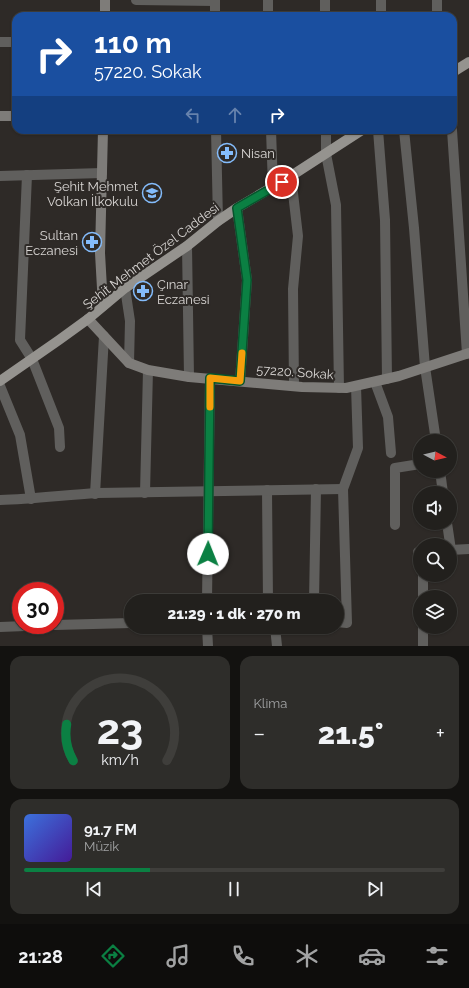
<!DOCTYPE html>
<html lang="tr">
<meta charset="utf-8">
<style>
:root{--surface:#22201d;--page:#2e2d2a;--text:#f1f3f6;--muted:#a2a3a4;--line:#3f3e3b;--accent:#0b8043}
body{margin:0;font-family:Raleway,sans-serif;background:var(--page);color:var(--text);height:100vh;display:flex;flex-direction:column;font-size:15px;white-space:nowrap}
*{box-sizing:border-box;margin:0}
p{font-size:13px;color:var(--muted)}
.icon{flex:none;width:22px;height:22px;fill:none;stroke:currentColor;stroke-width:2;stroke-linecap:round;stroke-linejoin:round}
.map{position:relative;height:646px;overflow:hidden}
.sheet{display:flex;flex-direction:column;gap:10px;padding:10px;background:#131210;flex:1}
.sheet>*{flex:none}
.top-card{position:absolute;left:12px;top:12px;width:445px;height:122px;border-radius:12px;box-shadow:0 1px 3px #0004,0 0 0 1px var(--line);background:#1a4fa0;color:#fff;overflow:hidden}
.needle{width:26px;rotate:97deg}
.controls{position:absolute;left:413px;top:434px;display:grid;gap:8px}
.controls a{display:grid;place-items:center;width:44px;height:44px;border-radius:50%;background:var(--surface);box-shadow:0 1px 3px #0004,0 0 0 1px var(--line);font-size:20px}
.speed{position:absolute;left:12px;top:582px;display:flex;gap:8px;font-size:20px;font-weight:700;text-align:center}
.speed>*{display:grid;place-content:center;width:52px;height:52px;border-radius:50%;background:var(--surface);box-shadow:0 1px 3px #0004,0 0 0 1px var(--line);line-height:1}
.speed .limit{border:6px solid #d22;background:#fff;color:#111}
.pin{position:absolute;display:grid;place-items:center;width:34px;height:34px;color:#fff;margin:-17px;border:2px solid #fff;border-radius:50%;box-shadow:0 1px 4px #0007}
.me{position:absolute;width:44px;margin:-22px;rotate:1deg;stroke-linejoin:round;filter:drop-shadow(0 0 3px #0008)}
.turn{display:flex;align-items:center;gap:14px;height:84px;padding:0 16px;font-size:18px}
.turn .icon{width:52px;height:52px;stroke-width:2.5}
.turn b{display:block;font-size:28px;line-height:34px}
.lanes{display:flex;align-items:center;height:38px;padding:0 16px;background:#0003;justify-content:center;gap:20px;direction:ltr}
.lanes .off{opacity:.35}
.big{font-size:30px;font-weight:800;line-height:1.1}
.sheet .widget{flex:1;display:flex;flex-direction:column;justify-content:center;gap:6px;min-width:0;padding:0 14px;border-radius:12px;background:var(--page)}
.sheet .dial{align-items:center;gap:0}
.dial svg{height:104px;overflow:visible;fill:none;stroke:var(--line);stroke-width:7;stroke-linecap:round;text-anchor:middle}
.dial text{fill:var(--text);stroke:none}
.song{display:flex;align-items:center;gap:12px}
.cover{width:48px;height:48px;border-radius:6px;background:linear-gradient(135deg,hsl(220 70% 55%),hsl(260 70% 35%))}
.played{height:4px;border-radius:2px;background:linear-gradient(90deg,var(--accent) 30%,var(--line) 30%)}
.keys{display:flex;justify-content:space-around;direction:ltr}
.heat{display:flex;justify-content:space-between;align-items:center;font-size:22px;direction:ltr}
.sheet .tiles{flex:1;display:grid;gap:10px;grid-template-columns:1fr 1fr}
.widget:last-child{grid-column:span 2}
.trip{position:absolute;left:124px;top:594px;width:220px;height:40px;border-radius:20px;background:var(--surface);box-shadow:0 1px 3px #0004,0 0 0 1px var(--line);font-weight:800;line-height:40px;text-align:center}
.tabs{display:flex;height:64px;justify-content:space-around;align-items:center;background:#0e0d0c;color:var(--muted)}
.tabs .icon{width:28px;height:28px}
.tabs .current{color:var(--accent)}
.tabs b{font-size:18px;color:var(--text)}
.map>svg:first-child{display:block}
</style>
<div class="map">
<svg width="469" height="646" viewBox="0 0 469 646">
<rect width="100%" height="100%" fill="#2e2a27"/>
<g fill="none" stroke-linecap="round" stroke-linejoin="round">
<g stroke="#605f5d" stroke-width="10">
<polyline points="136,0 215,1"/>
<polyline points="215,0 215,16"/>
<polyline points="268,0 268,16"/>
<polyline points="325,0 325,16"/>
<polyline points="437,0 437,16"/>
<polyline points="381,16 381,0"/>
<polyline points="0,42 16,42"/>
<polyline points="216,130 218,221"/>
<polyline points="271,130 273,187"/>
<polyline points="326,130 326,154 336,205 339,388"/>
<polyline points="378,130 385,220 387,379"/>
<polyline points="404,130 414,228 425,367 436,441"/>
<polyline points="452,130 467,354"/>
<polyline points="27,175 20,340 32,359 59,428 60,447"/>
<polyline points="0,176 102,173"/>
<polyline points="291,176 298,236 293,289 294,386"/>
<polyline points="237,208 247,280 240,381"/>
<polyline points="187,246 189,377"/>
<polyline points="125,288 130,321 129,363"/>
<polyline points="375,382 388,417 391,453"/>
<polyline points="0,386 20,435 31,499"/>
<polyline points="440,471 443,493"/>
<polyline points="267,490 268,601"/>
<polyline points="145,493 148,370"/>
<polyline points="95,494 104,336"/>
<path d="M0,500C32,499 65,495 97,493C179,491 261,490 343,489"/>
<polyline points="447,523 451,550"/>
<polyline points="395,525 395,468 420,464"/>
<polyline points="450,550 469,549"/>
<polyline points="418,552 420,552"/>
<polyline points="423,575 423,597"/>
<polyline points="207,601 210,379"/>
<polyline points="314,601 316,489"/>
<polyline points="337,622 347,623 343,489 358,448 356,386"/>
<polyline points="55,625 131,623"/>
<polyline points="0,627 51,625"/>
<polyline points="207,627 208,646"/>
<polyline points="275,627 277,646"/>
<polyline points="423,627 423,646"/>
</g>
<g stroke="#7e7c79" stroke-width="10">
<polyline points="105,16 105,0"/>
<polyline points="0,116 16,116"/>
<polyline points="103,306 100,253 103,130"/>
<polyline points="88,319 129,363 148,370 189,377 302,387 346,388 399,376 469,353"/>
</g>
<g stroke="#95938f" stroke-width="10">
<polyline points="453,72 469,62"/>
<polyline points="0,381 59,340 88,319 125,288 187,246 218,221 237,208 291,176 362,130"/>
</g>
</g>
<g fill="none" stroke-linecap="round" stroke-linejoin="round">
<defs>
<polyline id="route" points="208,554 210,378 240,381 247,280 237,208 282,182"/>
</defs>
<use href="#route" stroke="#07532c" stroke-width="10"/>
<use href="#route" stroke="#0b8043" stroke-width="7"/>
<polyline stroke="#f59e0b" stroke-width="7" points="210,407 210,378 240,381 242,353"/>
</g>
<defs>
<symbol id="pharmacy-ring" viewBox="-11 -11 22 22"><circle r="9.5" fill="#2e2a27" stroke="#84bcfb" stroke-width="1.5"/><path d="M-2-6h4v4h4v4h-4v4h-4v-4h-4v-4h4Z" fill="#84bcfb"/></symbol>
<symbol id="school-ring" viewBox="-11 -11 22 22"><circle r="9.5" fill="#2e2a27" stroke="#84bcfb" stroke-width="1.5"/><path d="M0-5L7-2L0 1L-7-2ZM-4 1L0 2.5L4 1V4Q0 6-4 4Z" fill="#84bcfb"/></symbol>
</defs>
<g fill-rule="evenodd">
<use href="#pharmacy-ring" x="216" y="142" width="22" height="22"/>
<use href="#school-ring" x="141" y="182" width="22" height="22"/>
<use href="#pharmacy-ring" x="81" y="231" width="22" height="22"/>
<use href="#pharmacy-ring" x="132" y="280" width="22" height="22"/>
</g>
<g text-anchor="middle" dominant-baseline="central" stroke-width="4" stroke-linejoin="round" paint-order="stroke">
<g font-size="13" fill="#d9d6d4" stroke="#2e2a27" text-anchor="start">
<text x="241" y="153">Nisan</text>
<text x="138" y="186" text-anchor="end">Şehit Mehmet<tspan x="138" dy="15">Volkan İlkokulu</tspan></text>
<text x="78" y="235" text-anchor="end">Sultan<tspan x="78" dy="15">Eczanesi</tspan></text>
<text x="157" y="284">Çınar<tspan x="157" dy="15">Eczanesi</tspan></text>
</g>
<g font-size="13" fill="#d9d6d4" stroke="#2e2a27">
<text transform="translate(151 256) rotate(-37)">Şehit Mehmet Özel Caddesi</text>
<text transform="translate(295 372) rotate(4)">57220. Sokak</text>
</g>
</g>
</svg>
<div class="controls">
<a><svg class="needle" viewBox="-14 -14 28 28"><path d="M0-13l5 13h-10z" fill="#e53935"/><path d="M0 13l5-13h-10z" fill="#a2a3a4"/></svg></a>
<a><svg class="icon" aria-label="sound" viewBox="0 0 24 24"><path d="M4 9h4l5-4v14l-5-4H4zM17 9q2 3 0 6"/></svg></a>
<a><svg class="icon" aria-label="search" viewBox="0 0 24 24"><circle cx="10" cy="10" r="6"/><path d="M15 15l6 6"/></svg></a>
<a><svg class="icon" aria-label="layers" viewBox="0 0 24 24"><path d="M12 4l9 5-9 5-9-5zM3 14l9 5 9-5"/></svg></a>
</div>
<div class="speed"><div class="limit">30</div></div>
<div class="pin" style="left:282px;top:182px;background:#d93025"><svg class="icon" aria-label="arrive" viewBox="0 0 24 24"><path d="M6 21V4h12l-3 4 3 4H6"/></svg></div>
<svg class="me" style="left:208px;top:554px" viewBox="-20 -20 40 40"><circle r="19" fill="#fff"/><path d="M0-13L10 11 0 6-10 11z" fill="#0b8043"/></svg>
<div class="trip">21:29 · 1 dk · 270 m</div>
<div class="top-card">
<div class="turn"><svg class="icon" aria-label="right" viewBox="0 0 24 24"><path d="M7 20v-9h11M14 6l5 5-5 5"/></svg><div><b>110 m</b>57220. Sokak</div></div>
<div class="lanes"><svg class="icon off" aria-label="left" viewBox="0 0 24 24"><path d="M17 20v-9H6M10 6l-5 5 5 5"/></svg><svg class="icon off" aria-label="ahead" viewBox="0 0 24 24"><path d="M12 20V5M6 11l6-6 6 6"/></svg><svg class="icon" aria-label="right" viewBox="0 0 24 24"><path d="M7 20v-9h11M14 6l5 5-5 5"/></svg></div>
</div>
</div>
<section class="sheet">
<div class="tiles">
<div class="widget dial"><svg viewBox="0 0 100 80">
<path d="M14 69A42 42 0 1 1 86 69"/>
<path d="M14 69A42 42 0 0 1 9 41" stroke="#0b8043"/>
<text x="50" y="56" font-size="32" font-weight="700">23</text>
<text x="50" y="72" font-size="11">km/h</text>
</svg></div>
<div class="widget"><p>Klima</p>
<div class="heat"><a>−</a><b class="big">21.5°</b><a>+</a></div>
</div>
<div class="widget">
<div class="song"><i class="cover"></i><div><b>91.7 FM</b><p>Müzik</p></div></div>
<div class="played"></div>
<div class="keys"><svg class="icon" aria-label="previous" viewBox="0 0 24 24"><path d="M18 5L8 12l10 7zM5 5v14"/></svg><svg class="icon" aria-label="pause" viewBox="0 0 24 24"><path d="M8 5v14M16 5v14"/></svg><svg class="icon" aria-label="next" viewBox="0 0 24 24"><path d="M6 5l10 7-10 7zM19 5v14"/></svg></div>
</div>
</div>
</section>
<nav class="tabs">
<b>21:28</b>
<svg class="icon current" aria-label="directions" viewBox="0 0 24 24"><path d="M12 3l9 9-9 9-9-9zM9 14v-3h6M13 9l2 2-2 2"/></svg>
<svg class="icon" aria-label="music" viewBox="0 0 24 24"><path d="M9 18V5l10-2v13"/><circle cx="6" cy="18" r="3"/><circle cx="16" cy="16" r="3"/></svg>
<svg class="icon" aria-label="phone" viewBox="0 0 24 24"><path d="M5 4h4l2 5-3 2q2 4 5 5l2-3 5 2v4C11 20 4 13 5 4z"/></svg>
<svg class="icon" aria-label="climate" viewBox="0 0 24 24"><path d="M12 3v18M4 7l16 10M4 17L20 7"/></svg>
<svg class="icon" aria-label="car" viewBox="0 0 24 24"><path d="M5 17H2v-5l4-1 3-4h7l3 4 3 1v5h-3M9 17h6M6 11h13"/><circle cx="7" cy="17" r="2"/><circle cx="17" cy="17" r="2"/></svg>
<svg class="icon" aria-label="filters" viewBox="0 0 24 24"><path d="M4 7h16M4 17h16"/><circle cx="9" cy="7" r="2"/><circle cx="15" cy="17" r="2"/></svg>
</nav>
